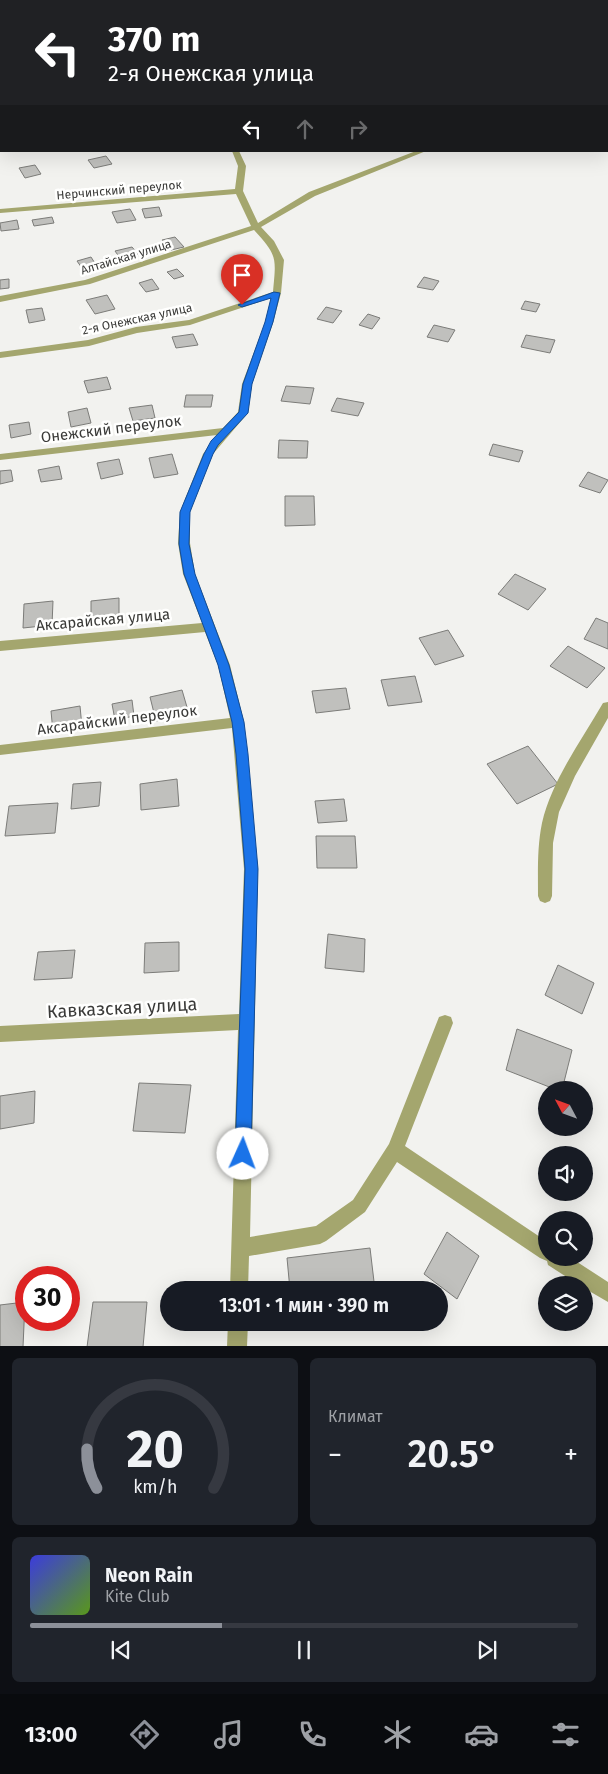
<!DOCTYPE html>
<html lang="ru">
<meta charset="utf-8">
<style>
:root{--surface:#171b24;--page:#20242c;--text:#f1f3f6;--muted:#9ea1a6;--line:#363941;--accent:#8c9099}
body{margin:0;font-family:"Fira Sans",sans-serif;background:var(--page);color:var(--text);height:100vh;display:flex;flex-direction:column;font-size:19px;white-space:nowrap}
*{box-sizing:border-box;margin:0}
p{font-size:16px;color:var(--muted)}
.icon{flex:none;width:28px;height:28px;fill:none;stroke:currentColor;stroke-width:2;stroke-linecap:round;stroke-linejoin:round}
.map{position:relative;height:1346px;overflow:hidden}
.drawer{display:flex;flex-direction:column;gap:12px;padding:12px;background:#0d0f14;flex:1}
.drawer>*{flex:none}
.hud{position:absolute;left:0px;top:0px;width:609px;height:152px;box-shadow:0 5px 20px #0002;background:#202124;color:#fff;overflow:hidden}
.needle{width:32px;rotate:311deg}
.buttons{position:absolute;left:538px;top:1081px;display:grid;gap:10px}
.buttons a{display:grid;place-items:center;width:55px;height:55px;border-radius:50%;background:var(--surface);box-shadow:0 5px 20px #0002;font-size:25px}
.speed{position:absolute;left:15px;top:1266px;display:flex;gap:10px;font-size:25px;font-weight:700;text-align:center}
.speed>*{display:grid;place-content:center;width:65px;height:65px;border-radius:50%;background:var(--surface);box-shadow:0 5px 20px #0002;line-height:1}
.speed .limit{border:8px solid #d22;background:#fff;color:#111}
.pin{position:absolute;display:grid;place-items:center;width:42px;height:42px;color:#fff;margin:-51px -21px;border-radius:50% 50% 50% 0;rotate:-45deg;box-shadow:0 0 5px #0007}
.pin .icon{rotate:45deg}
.me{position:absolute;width:55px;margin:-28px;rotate:2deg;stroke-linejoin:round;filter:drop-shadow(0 0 4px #0008)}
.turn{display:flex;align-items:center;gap:18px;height:105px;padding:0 25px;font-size:22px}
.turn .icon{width:65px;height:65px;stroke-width:2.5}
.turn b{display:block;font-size:35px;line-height:42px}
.lanes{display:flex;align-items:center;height:48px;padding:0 25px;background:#0003;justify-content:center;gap:25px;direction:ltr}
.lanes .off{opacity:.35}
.big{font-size:38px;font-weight:600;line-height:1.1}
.drawer .card{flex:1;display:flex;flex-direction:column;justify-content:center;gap:8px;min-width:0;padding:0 18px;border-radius:8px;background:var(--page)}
.drawer .dial{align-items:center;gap:0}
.dial svg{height:130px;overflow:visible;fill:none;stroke:var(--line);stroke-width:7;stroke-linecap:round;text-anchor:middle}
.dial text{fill:var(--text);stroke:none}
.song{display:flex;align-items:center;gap:15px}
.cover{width:60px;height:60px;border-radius:8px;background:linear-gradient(135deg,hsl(240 70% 55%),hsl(90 70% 35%))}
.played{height:5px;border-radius:2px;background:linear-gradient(90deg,var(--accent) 35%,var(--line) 35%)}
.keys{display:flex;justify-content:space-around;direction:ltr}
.heat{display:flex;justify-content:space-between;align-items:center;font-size:28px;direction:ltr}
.drawer .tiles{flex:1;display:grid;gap:12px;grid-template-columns:1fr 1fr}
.card:last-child{grid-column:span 2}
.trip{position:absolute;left:160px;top:1281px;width:288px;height:50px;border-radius:25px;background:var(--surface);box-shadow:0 5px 20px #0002;font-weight:600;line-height:50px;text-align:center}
.tab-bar{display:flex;height:80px;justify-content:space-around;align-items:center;background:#090b0e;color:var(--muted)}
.tab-bar .icon{width:35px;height:35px}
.tab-bar .selected{color:var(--accent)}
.tab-bar b{font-size:22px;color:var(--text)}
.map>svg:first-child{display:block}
</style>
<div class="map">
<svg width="608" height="1347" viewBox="0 0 608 1347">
<rect width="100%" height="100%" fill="#f2f2ef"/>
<g fill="#c0c0bd" stroke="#7c7c79">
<polygon points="106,156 112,164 94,168 88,160"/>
<polygon points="35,165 41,174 25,178 19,168"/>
<polygon points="159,207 162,216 145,218 142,209"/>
<polygon points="130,209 136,220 117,223 112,212"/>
<polygon points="52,217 54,223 34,226 32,220"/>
<polygon points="17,220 19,229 1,231 0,223"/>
<polygon points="175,237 184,247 171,250 162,240"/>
<polygon points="132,247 138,254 120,258 115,251"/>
<polygon points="91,257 98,268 84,271 77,261"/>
<polygon points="177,269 184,276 174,279 167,272"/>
<polygon points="241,276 249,286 234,289 226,280"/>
<polygon points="424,277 439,281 433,290 417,287"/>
<polygon points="9,279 9,288 0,289 0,280"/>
<polygon points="152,279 159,289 146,292 139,283"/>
<polygon points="107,295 115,309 95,314 86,300"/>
<polygon points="525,301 540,304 536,312 521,309"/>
<polygon points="326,307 342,311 333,323 317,319"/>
<polygon points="42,308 45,320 29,323 26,310"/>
<polygon points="368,314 380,318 372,329 359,325"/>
<polygon points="434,325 455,330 448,342 427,337"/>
<polygon points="193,334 198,345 176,348 172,337"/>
<polygon points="526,335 555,340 550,353 521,347"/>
<polygon points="107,377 111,389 88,393 84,381"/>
<polygon points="286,386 314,388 310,404 281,401"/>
<polygon points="186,395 213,395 211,407 184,407"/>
<polygon points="337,398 364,403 358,416 331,411"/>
<polygon points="152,405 155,418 133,421 129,408"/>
<polygon points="87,408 91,423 71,427 68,412"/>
<polygon points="29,422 31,434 11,438 9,425"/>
<polygon points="279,440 308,441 307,458 278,458"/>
<polygon points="493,444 523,451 519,462 489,455"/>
<polygon points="172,454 178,474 154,478 149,458"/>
<polygon points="119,459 123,474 101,479 97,463"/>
<polygon points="59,466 62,479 41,482 38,470"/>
<polygon points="11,470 13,481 0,484 0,471"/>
<polygon points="588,472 608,480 600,493 579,486"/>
<polygon points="285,496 314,496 315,525 285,526"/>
<polygon points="515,574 546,589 528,610 498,594"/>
<polygon points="119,598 119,616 91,619 91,601"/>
<polygon points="53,601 52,625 23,628 24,604"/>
<polygon points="596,618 608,623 608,649 584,639"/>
<polygon points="448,630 464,656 435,665 419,638"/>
<polygon points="568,646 605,668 587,688 550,666"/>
<polygon points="415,676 422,702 388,706 381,680"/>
<polygon points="346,688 350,709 316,713 312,691"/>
<polygon points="182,690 189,714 156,721 150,697"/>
<polygon points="132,700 134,716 115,720 112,704"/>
<polygon points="80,706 82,727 53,732 51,711"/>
<polygon points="528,746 558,784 517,804 487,764"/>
<polygon points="177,779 179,806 141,810 140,784"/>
<polygon points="101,782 99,806 71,809 73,784"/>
<polygon points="344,799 347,821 318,823 315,801"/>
<polygon points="58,803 55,833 5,836 9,806"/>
<polygon points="316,836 355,836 357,868 317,868"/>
<polygon points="328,934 365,939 364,972 325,968"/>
<polygon points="179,942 179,971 144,973 145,943"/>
<polygon points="75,950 72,978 34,980 38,952"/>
<polygon points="558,965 594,983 582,1014 545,995"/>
<polygon points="517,1029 572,1050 562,1090 557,1090 506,1070"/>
<polygon points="139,1083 191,1085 185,1133 133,1131"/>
<polygon points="35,1091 34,1123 0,1129 0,1096"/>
<polygon points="447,1232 479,1256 457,1299 424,1274"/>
<polygon points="370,1248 375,1290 290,1290 287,1258"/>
<polygon points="25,1302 23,1347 0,1347 0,1305"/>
<polygon points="93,1302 147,1302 143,1347 87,1347"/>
</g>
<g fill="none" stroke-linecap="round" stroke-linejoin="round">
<g fill="#a4a66e" fill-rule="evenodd">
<rect x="203" y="0" width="6" height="1"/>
<rect x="0" y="85" width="1" height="4"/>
<rect x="0" y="132" width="1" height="4"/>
<path d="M232,151H239L246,166L243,191L258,223L309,192L416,151H426L315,196L261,227L274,241L284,260L281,293L273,323L252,384L248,413L213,454L190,512V543L195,574L230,665L244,722L258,869L250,1237L316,1226L353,1200L389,1144L439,1017L445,1015L451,1017L453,1023L405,1146L546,1241V1258H571L608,1282V1302L584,1288V1285H579L548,1265L547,1261L540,1258L397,1162L365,1212L326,1241L320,1244L249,1256L248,1290H230L238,1030L0,1042V1026L239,1014L244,869L232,728L0,755V745L230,718L218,665L205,632L0,651V641L202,623L183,574L178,543L180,512L203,454L217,435L0,460V454L223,428L238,412L242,384L265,323L271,298L190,325L137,333L89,346L0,358V352L88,340L136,327L189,320L273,292C276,258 278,256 254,230L90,284L0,302V296L85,280L251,226L236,194L0,213V209L235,189L238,166Z"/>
<path d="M608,702V718L575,776L559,812L553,843L552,896L550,901L545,903L540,901L538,896C538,872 537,847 542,823C552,780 581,741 603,703Z"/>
<polygon points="228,1322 248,1322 247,1347 227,1347"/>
</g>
</g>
<polygon fill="#1a73e8" stroke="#114b97" points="274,292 280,293 273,322 252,384 248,413 218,445 213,454 190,512 189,544 195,574 229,665 244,722 248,754 258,869 251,1154 249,1159 243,1162 238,1159 235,1154 245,869 236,754 232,722 218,665 184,574 179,544 180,512 204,454 211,441 239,412 243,384 265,322 271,298 242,307 238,305"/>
<g text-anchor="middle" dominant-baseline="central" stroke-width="5" stroke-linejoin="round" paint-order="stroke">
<g font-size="12" fill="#3a3a38" stroke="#fffffe">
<text transform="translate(119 190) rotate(-5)">Нерчинский переулок</text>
<text transform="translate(126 257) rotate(-17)">Алтайская улица</text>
<text transform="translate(137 319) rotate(-12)">2-я Онежская улица</text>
</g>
<g font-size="15" fill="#3a3a38" stroke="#fffffe">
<text transform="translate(111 429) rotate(-7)">Онежский переулок</text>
<text transform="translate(103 620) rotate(-5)">Аксарайская улица</text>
<text transform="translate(117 720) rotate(-7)">Аксарайский переулок</text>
</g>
<g font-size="18" fill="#3a3a38" stroke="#fffffe">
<text transform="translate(122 1008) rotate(-3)">Кавказская улица</text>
</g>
</g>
</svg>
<div class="buttons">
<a><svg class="needle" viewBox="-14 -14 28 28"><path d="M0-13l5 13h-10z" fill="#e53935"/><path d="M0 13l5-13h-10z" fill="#9ea1a6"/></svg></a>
<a><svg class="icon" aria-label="sound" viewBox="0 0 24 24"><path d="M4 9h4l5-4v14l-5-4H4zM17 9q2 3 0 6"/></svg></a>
<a><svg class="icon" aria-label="search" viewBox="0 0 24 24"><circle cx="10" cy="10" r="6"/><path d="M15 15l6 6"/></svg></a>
<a><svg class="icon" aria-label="layers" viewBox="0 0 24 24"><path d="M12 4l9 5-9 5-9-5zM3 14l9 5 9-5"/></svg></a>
</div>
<div class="speed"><div class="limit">30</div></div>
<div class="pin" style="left:242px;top:305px;background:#d93025"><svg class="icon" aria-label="arrive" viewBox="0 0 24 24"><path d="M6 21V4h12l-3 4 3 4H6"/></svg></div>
<svg class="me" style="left:243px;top:1154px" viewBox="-20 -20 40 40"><circle r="19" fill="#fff"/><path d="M0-13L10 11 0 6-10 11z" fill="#1a73e8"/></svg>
<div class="trip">13:01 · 1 мин · 390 m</div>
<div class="hud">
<div class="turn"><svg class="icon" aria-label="left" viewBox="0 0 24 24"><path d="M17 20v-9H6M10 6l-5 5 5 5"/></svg><div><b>370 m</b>2-я Онежская улица</div></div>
<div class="lanes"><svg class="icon" aria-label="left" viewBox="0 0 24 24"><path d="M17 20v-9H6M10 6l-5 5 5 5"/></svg><svg class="icon off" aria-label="ahead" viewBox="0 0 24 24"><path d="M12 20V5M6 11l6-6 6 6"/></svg><svg class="icon off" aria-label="right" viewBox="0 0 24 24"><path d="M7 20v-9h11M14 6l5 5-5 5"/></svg></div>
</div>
</div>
<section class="drawer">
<div class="tiles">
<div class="card dial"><svg viewBox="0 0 100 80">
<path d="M14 69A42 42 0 1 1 86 69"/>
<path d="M14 69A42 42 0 0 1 8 45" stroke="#8c9099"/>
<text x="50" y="56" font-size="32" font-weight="700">20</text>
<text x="50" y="72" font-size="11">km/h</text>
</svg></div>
<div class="card"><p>Климат</p>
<div class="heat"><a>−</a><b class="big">20.5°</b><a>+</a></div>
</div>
<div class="card">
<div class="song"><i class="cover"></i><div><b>Neon Rain</b><p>Kite Club</p></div></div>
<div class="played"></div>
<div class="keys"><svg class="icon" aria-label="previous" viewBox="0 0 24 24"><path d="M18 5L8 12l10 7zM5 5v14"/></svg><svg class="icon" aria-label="pause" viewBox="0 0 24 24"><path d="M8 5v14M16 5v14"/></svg><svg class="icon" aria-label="next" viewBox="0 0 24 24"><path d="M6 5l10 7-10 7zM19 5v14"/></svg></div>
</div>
</div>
</section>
<nav class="tab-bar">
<b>13:00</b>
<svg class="icon selected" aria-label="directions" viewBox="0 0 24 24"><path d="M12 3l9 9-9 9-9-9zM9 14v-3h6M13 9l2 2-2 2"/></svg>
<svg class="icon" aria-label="music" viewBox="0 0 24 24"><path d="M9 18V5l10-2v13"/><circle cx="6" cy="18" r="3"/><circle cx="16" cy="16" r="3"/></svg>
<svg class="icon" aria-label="phone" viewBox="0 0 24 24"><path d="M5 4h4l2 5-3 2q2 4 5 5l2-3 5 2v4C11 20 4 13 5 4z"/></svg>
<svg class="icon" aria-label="climate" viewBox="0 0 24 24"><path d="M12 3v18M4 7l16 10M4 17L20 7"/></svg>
<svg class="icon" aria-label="car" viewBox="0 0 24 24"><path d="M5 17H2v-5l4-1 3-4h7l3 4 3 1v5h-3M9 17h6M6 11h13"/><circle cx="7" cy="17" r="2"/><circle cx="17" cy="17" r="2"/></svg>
<svg class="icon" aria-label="filters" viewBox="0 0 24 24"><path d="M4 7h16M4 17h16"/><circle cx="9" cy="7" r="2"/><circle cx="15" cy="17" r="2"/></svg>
</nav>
